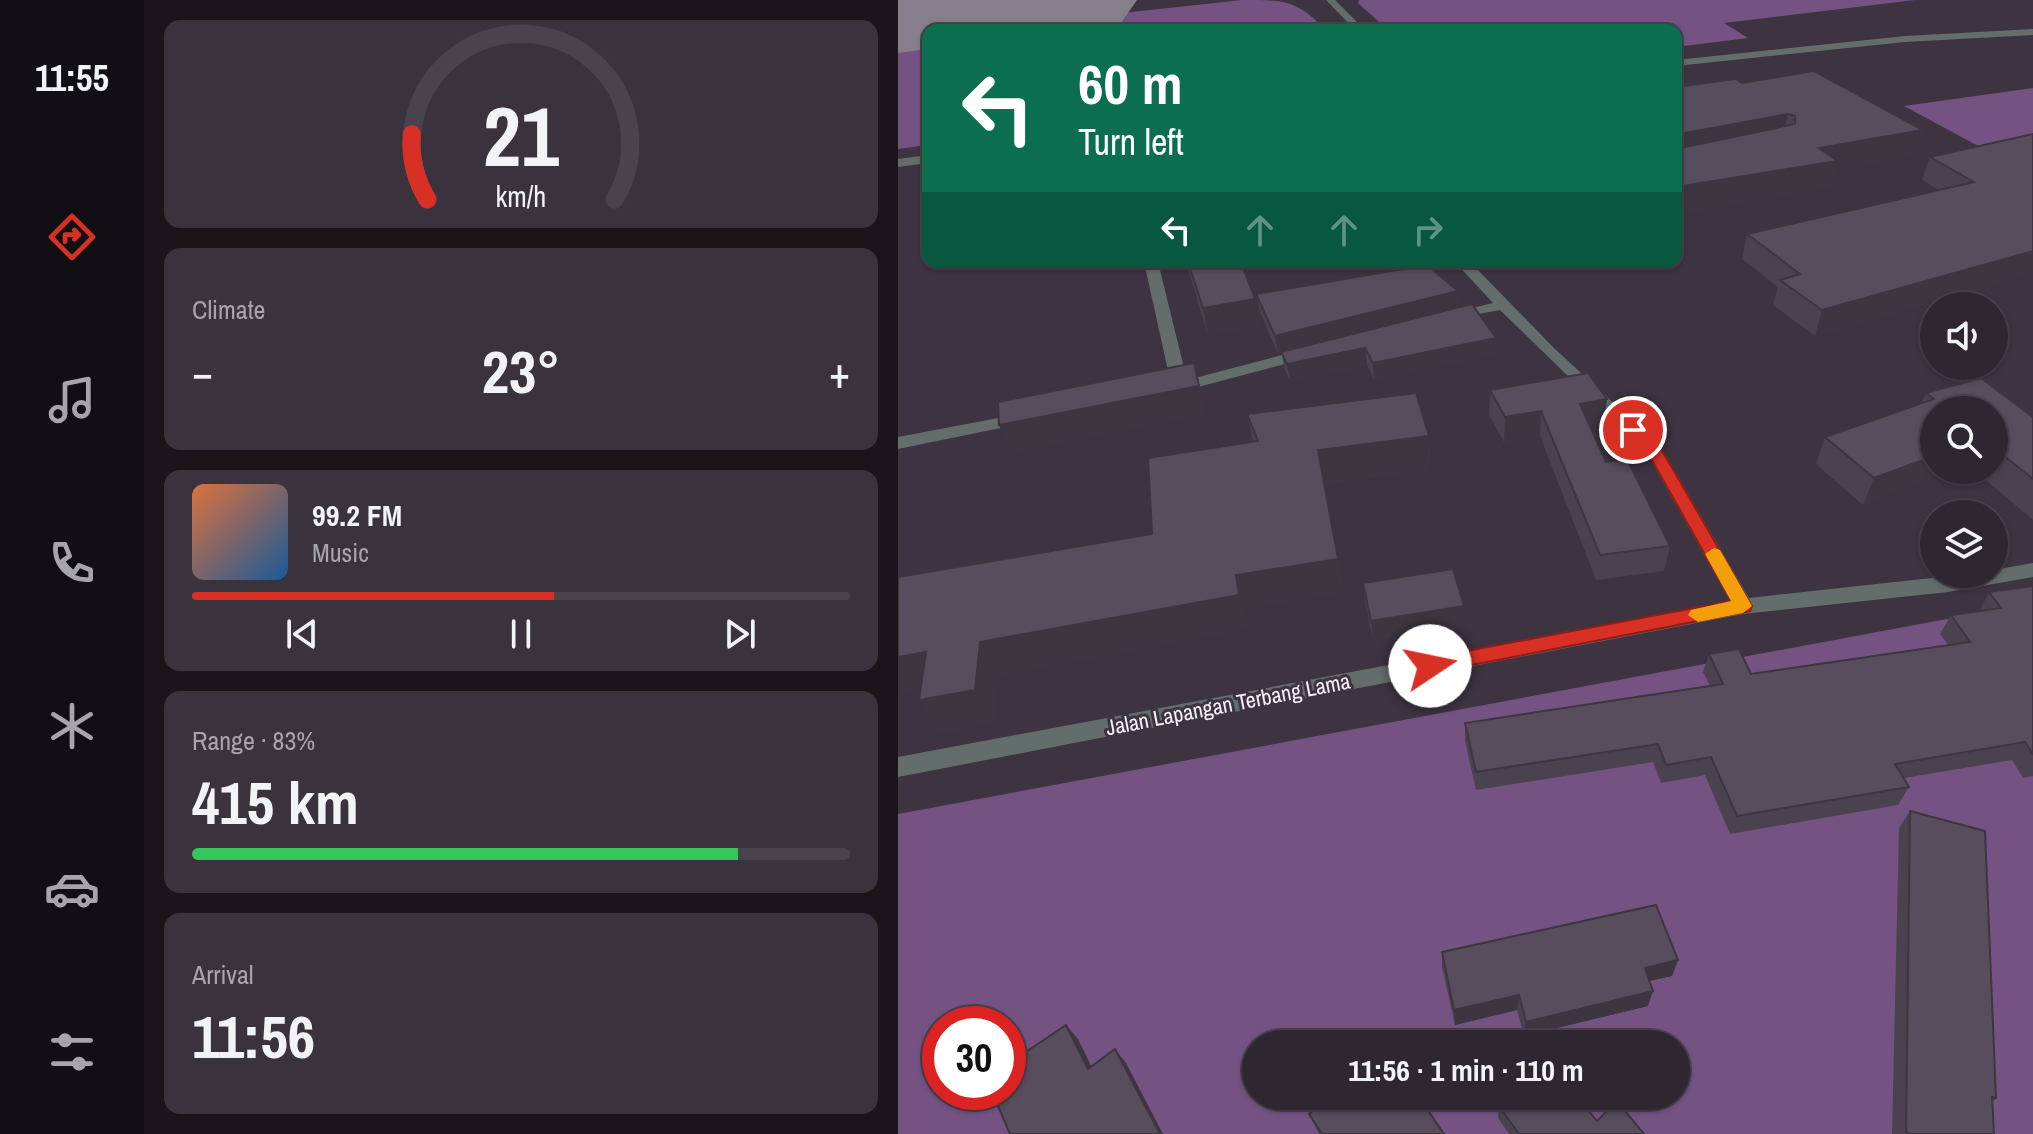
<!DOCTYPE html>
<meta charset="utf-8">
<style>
:root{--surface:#2e2631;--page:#3a323d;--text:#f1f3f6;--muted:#a7a5ab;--line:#49434d;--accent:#d93025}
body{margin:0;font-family:"Archivo Narrow",sans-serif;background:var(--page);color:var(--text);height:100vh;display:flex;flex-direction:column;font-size:30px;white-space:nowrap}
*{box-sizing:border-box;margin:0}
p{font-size:26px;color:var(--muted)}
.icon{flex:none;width:44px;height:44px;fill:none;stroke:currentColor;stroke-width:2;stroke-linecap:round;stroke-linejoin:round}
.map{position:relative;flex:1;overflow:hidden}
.drawer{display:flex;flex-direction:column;gap:20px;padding:20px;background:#19151b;width:754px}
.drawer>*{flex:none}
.banner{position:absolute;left:24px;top:24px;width:760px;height:244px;border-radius:16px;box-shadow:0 2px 6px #0004,0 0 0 2px var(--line);background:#0b6e4f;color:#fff;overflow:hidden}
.tools{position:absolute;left:1022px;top:292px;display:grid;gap:16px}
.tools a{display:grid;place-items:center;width:88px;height:88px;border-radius:50%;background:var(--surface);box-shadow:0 2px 6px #0004,0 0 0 2px var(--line);font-size:40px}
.speed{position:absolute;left:24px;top:1006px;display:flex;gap:16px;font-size:40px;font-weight:700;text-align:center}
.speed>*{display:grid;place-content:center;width:104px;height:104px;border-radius:50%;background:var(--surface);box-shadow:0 2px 6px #0004,0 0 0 2px var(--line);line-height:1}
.speed .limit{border:12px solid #d22;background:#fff;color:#111}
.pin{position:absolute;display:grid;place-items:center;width:68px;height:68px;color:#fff;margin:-34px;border:4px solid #fff;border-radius:50%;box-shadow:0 2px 8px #0007}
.me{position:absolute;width:88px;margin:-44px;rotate:79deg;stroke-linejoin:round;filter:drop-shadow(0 0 6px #0008)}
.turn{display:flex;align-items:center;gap:28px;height:168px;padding:0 24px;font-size:36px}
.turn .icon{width:104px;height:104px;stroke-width:2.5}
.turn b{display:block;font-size:56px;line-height:68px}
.lanes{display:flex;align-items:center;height:76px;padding:0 24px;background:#0003;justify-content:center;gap:40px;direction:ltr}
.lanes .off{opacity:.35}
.big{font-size:60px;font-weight:700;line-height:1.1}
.drawer .tile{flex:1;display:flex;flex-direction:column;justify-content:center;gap:12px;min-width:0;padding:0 28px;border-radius:16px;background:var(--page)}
.drawer .dial{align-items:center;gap:0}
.dial svg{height:208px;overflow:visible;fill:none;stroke:var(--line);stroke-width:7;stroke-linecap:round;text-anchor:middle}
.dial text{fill:var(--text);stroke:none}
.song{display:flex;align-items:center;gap:24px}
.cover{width:96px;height:96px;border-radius:12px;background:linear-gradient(135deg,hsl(20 70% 55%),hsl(210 70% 35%))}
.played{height:8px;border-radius:4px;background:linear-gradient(90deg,var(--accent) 55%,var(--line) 55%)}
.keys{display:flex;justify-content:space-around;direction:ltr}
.heat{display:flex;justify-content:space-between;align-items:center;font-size:44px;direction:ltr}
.charge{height:12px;border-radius:6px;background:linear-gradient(90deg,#34c759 83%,var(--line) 0)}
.trip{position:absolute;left:344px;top:1030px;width:448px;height:80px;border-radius:40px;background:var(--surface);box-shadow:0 2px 6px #0004,0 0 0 2px var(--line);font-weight:700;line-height:80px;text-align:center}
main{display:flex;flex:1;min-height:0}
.tab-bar{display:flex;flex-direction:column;width:144px;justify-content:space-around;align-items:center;background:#120f14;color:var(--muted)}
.tab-bar .icon{width:56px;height:56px}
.tab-bar .active{color:var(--accent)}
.tab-bar b{font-size:36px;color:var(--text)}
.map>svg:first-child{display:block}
</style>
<main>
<nav class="tab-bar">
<b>11:55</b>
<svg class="icon active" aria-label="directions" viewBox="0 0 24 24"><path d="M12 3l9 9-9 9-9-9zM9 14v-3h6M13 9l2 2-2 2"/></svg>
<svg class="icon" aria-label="music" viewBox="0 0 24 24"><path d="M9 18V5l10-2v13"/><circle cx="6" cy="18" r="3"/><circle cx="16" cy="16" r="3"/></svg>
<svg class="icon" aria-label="phone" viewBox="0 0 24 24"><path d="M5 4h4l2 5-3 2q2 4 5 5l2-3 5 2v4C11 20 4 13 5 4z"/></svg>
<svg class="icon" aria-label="climate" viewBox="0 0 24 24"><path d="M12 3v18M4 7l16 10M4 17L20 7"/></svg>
<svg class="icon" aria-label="car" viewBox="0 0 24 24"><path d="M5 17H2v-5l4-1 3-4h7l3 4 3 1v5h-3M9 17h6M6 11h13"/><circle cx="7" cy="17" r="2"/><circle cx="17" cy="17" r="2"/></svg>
<svg class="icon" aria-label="filters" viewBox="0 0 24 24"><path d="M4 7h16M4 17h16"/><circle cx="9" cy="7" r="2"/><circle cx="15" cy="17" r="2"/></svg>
</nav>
<section class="drawer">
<div class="tile dial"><svg viewBox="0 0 100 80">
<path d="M14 69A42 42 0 1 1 86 69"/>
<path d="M14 69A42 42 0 0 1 8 44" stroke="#d93025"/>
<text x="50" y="56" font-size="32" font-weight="700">21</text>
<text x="50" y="72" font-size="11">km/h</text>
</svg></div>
<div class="tile"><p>Climate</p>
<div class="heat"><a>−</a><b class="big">23°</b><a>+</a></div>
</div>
<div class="tile">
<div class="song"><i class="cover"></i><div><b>99.2 FM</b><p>Music</p></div></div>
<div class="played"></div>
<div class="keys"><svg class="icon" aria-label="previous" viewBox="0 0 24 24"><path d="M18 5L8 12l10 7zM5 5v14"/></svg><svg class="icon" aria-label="pause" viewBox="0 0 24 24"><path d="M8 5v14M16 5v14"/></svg><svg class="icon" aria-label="next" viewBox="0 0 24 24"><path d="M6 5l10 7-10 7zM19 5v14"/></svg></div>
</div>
<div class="tile"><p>Range · 83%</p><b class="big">415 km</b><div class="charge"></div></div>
<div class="tile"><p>Arrival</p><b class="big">11:56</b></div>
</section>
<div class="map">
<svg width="1135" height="1134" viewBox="0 0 1135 1134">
<rect width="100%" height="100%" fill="#3d3341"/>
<g fill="#745383" fill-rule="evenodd">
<path d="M344,0C388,0 398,0 428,30H67Z"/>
<polygon points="461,0 1017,0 826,23 850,38 778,47 778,30 490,30 460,3"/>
<polygon points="30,34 30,145 0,149 0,37"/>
<polygon points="1135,88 1135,140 1084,148 1006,106"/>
<path d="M1135,603V1134H0V814ZM42,1024H110V1092H42ZM358,1044H778V1096H358Z"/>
</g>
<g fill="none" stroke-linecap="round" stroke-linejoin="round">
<polygon fill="#867e8a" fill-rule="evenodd" points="0,0 239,0 223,23 194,30 30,30 30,49 0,53"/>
<g fill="#636d6b" fill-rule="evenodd">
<polygon points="428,0 437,0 467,30 457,30"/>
<polygon points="1135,29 1135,35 1007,42 778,66 778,60 1007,36"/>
<polygon points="30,155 30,163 0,167 0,159"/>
<polygon points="246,262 260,262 289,380 411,348 419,353 417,356 281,392 269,392 267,389 273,384"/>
<polygon points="557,262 572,262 656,348 762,446 851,598 1070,574 1096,574 1096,570 1135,563 1135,577 1050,592 845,614 0,777 0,757 832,601 749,453 602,310 549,320 549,314 595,303"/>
<polygon points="126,413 135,418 132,422 0,449 0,437"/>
</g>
</g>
<g fill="#4b424f">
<polygon points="844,83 1025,130 1017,155 937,170 932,187 778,213 778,87"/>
<polygon points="1135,134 1135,270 1131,271 1130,274 917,336 875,305 880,287 844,259 849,234 1041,190 1024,180 1032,157"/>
<polygon points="288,262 343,262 357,299 362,325 310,335"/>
<polygon points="560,291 560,307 598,338 597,354 476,379 469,365 392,381 386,368 384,353 380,354 362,312 358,294"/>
<polygon points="592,390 709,399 705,424 692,426 708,462 772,546 766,571 698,580 642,436 606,442 591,415"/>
<polygon points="1028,393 1135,417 1135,520 1076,470 1096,470 1096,410 965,505 918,464 927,437 1023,404"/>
<polygon points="349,414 531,436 532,469 426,483 440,559 445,592 346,608 349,628 101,675 96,722 43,732 21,700 22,689 0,694 0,577 254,534 355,442"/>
<polygon points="465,583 566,625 475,640 467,602"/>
<polygon points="1135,586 1135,776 1125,778 1114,760 1006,778 1011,787 1000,805 832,834 807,775 763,783 755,762 578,790 567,741 567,723 812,686 805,672 811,654 853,674 1050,645 1042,634 1053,615 1081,612 1091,592"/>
<polygon points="1012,811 1098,1098 1095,1101 1096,1134 994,1134 1001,828"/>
<polygon points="544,952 780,960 774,976 751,981 750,1006 626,1036 619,1010 557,1025 544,967"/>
<polygon points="601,1106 699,1121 746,1134 611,1134 600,1118"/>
<polygon points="411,1114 546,1134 421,1134"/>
</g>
<g fill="#3d3640">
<polygon points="890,114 884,139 778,152 781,134"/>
<polygon points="1025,130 1017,155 937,170 932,187 778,213 778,187 921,148"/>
<polygon points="1135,251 1135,270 1131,271 1130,274 917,336 924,310"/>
<polygon points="560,291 560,309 380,354 377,336"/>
<polygon points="357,299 362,325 310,335 305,308"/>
<polygon points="598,338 597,354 476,379 475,363"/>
<polygon points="467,348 469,365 392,381 389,364"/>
<polygon points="296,363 308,414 113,453 101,425"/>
<polygon points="709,399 705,424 679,429 682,404"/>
<polygon points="643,411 642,436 606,442 607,417"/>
<polygon points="531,436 532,469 425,483 420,450"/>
<polygon points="0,449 1,452 0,508"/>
<polygon points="1036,456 1036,470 1059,470 965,505 976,478"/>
<polygon points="440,559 445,592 346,608 349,628 101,675 96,722 43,732 21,700 82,642 338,575"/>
<polygon points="566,606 566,625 475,640 473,621"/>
<polygon points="28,652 49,684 0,694 0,657"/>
<polygon points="780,960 774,976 742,983 747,968"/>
<polygon points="755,991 750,1006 626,1036 628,1022"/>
<polygon points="621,995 619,1010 557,1025 556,1010"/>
<polygon points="168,1025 180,1039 201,1082 190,1069"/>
<polygon points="217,1049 228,1063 265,1134 262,1134"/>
</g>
<g fill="#574d5c" stroke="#3d3640" stroke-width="2" fill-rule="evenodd">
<path d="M916,71L1025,130L921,148L939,161L778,187V87L837,79L844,83ZM890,114L897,116V124L783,148L779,145L781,134Z"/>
<polygon points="1135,134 1135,251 924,310 882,280 902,274 849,234 1076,182 1032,157"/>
<polygon points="290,262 343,262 357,299 305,308"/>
<polygon points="529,265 560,291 377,336 358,294"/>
<polygon points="574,304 598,338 475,363 467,348 389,364 383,352"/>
<polygon points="296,363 301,386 101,425 100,402"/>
<polygon points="690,373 709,399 682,404 708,462 729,459 772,546 702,555 643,411 607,417 592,390"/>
<polygon points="1083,378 1135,417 1135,479 1096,448 1096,410 1036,410 1036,456 976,478 927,437 1036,399 1028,393"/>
<polygon points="518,393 531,436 420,450 440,559 338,575 341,595 82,642 77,690 21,700 28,652 0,657 0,577 254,534 250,458 360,441 349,414"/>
<polygon points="555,569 566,606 473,621 465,583"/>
<polygon points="1135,586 1135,754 1127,742 997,764 1011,787 839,816 813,757 768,765 760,744 578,772 567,723 825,684 811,654 841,649 853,674 1072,642 1053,615 1103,608 1091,592"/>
<polygon points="1012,811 1087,831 1098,1098 1094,1097 1096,1134 1013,1134 1008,1132"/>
<polygon points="758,905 780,960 747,968 755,991 628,1022 621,995 556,1010 544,952"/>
<polygon points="168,1025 190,1069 217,1049 262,1134 112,1134 94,1092 110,1092 110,1064"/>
<polygon points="434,1096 520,1096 546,1134 424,1134 411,1114"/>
<polygon points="612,1096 679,1096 699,1121 719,1101 746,1134 621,1134 601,1106"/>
</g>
<polygon fill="#d93025" stroke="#8d1f18" stroke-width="2" points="735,426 762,447 854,606 852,611 532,673 525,671 522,666 525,660 532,658 833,601 750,453 727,430"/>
<polygon fill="#f59e0b" points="816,548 822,550 854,606 845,613 800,622 790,615 793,610 833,601 807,554"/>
<g text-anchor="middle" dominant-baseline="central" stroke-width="6" stroke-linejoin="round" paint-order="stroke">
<g font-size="22" fill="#f6f0f9" stroke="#3d3341">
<text transform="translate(330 704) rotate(-11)">Jalan Lapangan Terbang Lama</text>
</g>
</g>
</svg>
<div class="tools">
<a><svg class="icon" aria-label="sound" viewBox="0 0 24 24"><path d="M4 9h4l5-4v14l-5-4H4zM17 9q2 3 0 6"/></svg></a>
<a><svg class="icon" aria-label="search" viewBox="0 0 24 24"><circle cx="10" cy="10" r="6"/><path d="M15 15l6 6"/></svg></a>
<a><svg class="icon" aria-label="layers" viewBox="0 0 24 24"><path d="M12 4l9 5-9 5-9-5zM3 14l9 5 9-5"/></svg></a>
</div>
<div class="speed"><div class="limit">30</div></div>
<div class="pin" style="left:735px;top:430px;background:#d93025"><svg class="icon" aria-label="arrive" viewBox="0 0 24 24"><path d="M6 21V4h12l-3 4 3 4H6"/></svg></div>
<svg class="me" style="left:532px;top:666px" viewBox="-20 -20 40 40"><circle r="19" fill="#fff"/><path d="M0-13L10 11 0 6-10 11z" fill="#d93025"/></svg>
<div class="trip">11:56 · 1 min · 110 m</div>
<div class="banner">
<div class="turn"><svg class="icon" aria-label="left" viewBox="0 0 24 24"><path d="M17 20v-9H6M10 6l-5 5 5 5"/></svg><div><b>60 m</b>Turn left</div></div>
<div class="lanes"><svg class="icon" aria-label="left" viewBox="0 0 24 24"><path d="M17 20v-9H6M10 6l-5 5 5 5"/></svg><svg class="icon off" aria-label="ahead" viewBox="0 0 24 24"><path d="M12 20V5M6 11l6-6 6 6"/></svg><svg class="icon off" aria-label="ahead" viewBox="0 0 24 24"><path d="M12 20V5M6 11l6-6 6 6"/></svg><svg class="icon off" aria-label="right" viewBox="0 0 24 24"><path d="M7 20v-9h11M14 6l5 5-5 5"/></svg></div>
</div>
</div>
</main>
